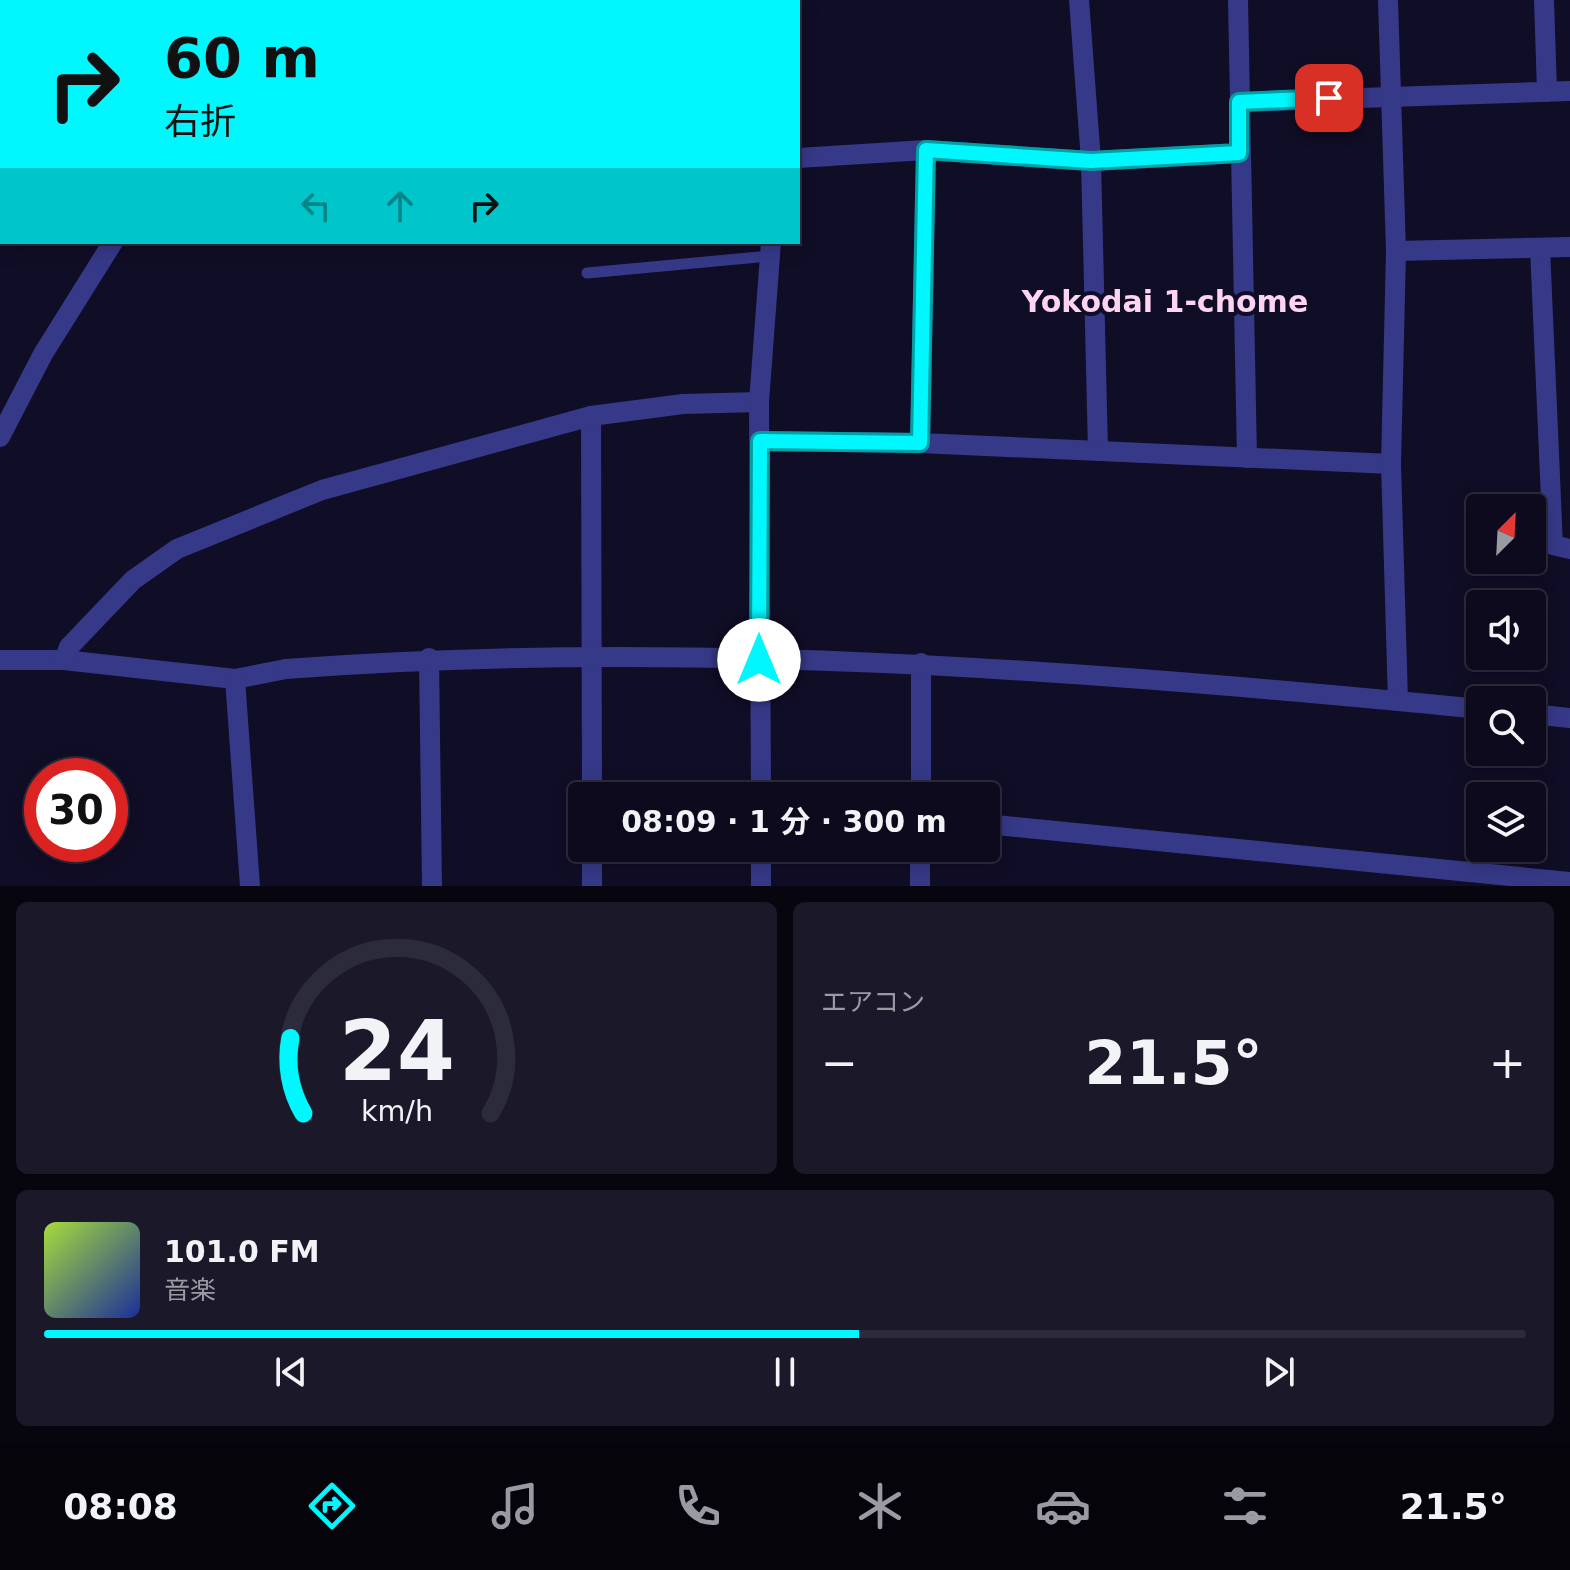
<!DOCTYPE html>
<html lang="ja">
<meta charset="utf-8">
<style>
:root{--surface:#0c0a1c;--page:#1a1829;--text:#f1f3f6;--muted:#9a9aa3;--line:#2c2b3b;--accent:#00f7fd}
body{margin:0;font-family:"DejaVu Sans","Noto Sans JP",sans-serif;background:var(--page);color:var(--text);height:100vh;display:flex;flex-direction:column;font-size:30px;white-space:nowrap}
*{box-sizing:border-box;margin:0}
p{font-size:26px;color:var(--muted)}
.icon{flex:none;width:44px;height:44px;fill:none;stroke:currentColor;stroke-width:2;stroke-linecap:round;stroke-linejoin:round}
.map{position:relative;height:886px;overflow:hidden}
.side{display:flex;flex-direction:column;gap:16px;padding:16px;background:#07060f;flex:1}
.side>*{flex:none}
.guide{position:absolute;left:0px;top:0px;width:800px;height:244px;box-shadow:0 4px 20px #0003,0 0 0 2px var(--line);background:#00f7fd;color:#111;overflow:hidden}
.needle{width:52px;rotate:24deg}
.buttons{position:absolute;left:1466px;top:494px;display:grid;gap:16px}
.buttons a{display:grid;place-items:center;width:80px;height:80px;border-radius:8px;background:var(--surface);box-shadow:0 4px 20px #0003,0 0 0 2px var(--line);font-size:40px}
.speed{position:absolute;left:24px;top:758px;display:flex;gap:16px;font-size:40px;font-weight:700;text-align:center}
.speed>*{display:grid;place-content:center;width:104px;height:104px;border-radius:50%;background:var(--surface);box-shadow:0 4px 20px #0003,0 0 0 2px var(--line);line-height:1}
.speed .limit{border:12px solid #d22;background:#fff;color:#111}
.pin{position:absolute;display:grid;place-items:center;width:68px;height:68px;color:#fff;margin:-34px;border-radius:16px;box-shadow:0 4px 12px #0006}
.me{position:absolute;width:88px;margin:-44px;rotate:0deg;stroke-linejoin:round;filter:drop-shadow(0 0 6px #0008)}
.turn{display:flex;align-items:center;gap:28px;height:168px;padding:0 32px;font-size:36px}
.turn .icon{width:104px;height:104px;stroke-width:2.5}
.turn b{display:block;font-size:56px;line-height:68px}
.lanes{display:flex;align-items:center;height:76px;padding:0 32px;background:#0003;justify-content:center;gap:40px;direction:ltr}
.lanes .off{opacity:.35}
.big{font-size:60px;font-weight:700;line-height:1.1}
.side .card{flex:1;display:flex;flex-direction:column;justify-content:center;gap:12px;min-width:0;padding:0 28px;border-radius:12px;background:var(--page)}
.side .dial{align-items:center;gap:0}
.dial svg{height:208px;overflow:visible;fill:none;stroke:var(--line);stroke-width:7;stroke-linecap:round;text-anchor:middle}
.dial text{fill:var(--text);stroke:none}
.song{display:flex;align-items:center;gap:24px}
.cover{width:96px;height:96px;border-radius:12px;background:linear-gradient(135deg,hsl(80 70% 55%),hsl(230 70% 35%))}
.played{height:8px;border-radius:4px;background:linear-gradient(90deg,var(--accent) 55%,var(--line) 55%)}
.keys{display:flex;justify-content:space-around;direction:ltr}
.heat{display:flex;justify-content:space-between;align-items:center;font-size:44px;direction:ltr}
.side .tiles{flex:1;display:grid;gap:16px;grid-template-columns:1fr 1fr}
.card:last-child{grid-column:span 2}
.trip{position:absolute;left:568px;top:782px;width:432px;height:80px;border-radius:8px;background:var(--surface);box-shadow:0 4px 20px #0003,0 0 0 2px var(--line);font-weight:700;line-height:80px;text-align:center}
.tabs{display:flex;height:128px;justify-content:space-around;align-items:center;background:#05040b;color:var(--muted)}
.tabs .icon{width:56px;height:56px}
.tabs .selected{color:var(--accent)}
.tabs b{font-size:36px;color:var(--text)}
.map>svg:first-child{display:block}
</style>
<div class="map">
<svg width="1570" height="886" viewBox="0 0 1570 886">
<rect width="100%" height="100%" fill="#100d26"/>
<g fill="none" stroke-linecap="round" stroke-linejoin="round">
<polyline stroke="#363987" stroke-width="11" points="587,273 770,256"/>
<g stroke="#363987" stroke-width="20">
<polyline points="773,0 774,2"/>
<polyline points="1079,0 1091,161 1098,451"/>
<polyline points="1238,0 1247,458"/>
<polyline points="1544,0 1547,92"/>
<polyline points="289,2 291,0"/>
<polyline points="1239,102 1570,91"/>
<polyline points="798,158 926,150 1091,161 1239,153"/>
<polyline points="1540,248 1553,545 1570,549"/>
<polyline points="1396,251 1570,247"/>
<polyline points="591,416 592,796"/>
<polyline points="0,437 43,354 113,242"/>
<polyline points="760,441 920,443 1391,464"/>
<polyline points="920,443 926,150"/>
<polyline points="429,658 432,886"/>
<polyline points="0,660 64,660 235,679 286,669"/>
<polyline points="64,660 69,647 133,580 177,549 322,490 591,416 683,404 759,402"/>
<polyline points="921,663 921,796"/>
<polyline points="235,679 250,886"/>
<polyline points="761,796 759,402 771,242"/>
<polyline points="986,824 1570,882"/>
<polyline points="761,848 761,886"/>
<polyline points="592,886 592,848"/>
<polyline points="920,886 920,848"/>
</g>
<g stroke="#363987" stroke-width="20">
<polyline points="1388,0 1396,251 1391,464 1398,701"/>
<path d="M286,669C683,639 1084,670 1480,709"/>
<polyline points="1532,714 1570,718"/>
</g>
</g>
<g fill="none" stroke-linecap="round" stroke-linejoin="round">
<defs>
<polyline id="route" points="759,660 760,441 920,443 926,150 1091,161 1239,153 1239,102 1329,98"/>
</defs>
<use href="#route" stroke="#00a1a4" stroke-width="20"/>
<use href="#route" stroke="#00f7fd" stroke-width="14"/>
</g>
<g text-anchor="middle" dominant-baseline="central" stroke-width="8" stroke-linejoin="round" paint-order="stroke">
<g font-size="30" font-weight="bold" fill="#ffd4f3" stroke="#100d26">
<text x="1165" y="301">Yokodai 1-chome</text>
</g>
</g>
</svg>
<div class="buttons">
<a><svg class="needle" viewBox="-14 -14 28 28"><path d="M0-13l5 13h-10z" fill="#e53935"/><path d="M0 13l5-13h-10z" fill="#9a9aa3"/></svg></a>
<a><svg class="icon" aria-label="sound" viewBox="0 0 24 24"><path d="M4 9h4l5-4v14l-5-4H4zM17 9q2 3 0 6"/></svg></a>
<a><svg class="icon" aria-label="search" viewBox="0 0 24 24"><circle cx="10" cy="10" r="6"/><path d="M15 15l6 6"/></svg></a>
<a><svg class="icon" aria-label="layers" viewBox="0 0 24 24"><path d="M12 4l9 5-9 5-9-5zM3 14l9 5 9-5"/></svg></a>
</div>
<div class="speed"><div class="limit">30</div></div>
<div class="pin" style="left:1329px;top:98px;background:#d93025"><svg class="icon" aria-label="arrive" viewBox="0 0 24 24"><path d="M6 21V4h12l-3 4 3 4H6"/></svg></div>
<svg class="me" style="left:759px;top:660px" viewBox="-20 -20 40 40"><circle r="19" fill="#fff"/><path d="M0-13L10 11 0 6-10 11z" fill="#00f7fd"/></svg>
<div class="trip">08:09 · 1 分 · 300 m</div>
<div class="guide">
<div class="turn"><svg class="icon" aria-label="right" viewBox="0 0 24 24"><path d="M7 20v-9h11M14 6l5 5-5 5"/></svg><div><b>60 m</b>右折</div></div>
<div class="lanes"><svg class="icon off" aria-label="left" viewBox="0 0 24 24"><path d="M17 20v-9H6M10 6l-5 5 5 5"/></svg><svg class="icon off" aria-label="ahead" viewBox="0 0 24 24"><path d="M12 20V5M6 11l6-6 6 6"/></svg><svg class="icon" aria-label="right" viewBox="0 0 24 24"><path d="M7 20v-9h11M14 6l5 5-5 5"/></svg></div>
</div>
</div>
<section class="side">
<div class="tiles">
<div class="card dial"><svg viewBox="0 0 100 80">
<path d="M14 69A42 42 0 1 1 86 69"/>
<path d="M14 69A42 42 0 0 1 9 40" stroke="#00f7fd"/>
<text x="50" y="56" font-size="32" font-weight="700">24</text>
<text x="50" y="72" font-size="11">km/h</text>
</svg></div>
<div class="card"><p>エアコン</p>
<div class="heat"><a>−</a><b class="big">21.5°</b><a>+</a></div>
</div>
<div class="card">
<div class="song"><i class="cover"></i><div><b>101.0 FM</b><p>音楽</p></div></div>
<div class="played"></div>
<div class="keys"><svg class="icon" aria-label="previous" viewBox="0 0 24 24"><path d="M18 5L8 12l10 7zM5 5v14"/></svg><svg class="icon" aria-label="pause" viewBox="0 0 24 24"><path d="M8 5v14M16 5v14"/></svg><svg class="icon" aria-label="next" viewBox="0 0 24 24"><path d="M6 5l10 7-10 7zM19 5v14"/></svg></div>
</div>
</div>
</section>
<nav class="tabs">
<b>08:08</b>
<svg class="icon selected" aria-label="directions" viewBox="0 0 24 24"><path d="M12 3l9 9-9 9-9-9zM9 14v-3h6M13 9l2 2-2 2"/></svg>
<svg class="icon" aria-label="music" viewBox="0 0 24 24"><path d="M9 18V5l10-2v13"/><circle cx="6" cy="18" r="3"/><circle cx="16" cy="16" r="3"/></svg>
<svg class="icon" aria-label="phone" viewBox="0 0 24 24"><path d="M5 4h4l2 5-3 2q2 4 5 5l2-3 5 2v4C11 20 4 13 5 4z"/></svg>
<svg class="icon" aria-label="climate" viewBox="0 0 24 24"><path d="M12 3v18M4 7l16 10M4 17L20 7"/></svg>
<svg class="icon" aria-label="car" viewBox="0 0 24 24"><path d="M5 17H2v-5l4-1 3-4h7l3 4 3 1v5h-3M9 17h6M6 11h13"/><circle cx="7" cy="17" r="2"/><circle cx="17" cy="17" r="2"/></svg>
<svg class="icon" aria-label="filters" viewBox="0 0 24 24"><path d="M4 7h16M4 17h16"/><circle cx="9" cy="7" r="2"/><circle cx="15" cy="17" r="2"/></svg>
<b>21.5°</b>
</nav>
